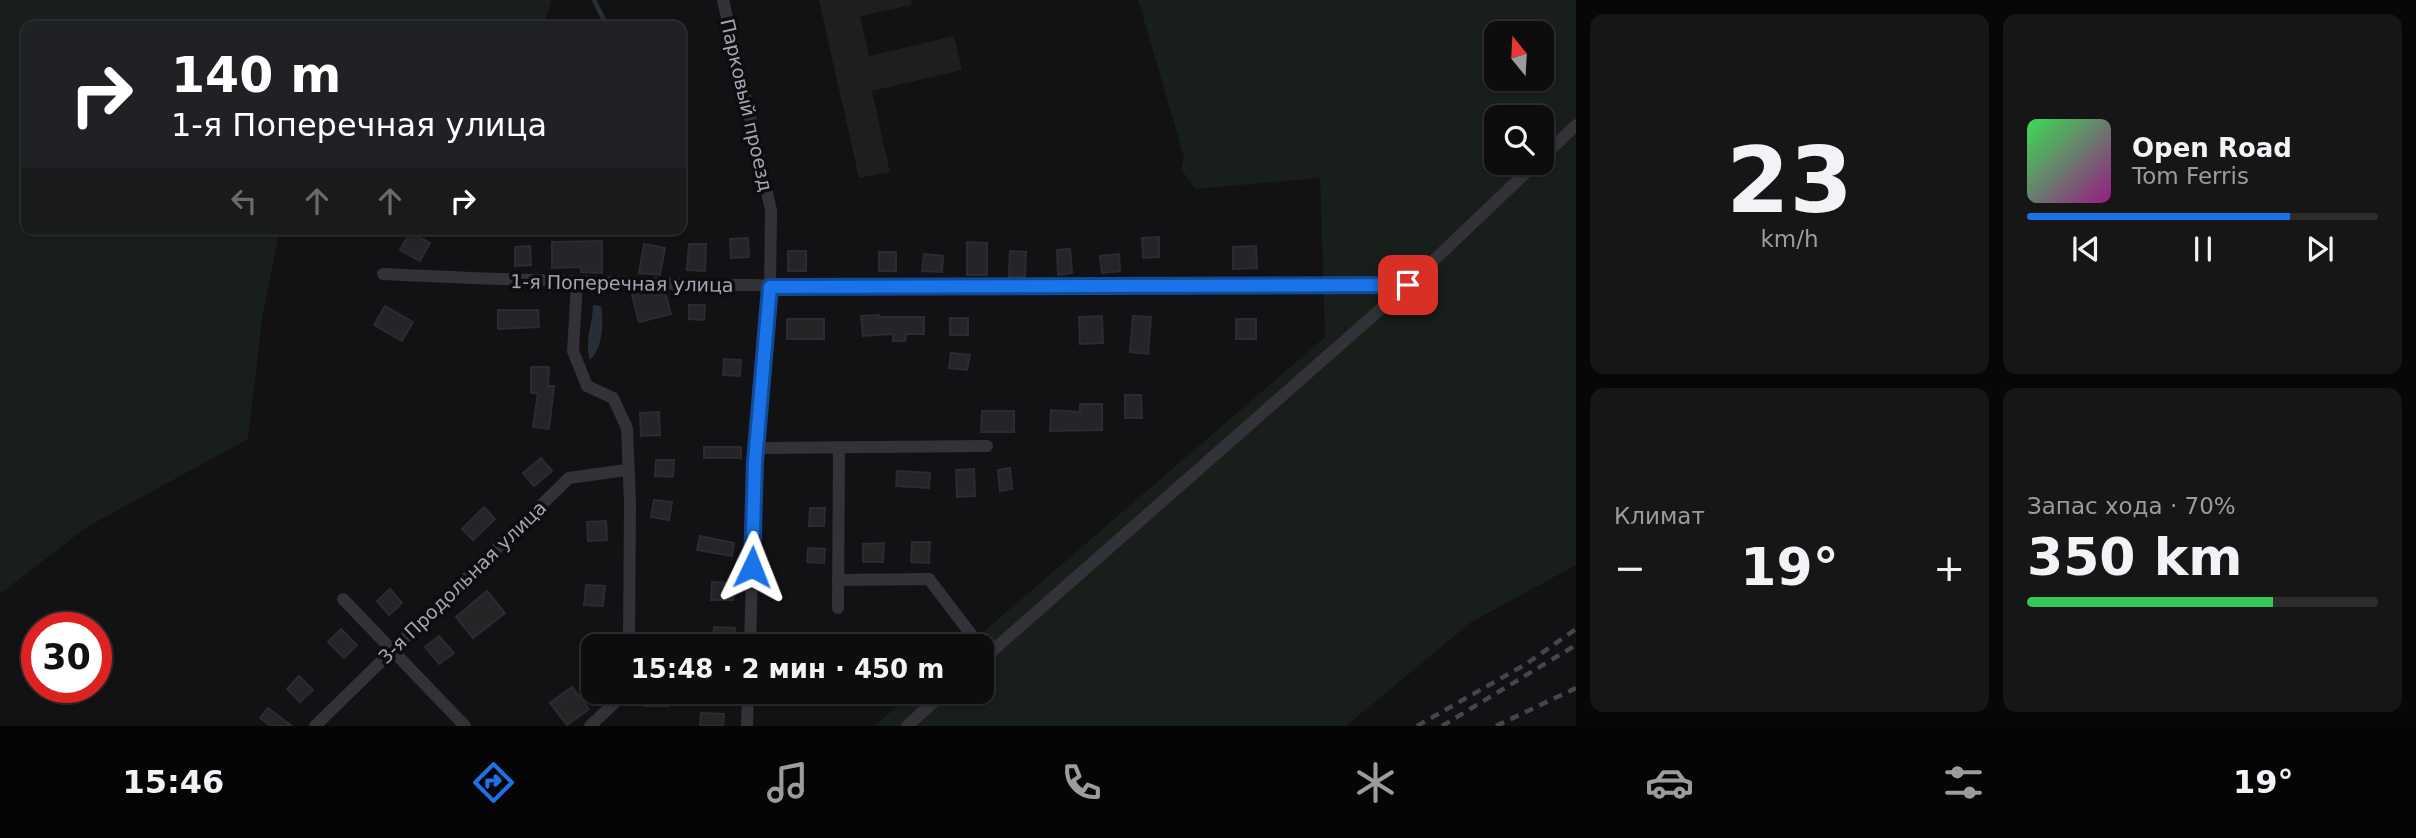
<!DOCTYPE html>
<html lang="ru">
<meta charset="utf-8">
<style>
:root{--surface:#0e0d0e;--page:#171617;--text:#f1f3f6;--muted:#9b9c9e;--line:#2e2d2e;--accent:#1a73e8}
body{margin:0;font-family:"DejaVu Sans",sans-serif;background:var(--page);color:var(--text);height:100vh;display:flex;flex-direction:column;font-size:26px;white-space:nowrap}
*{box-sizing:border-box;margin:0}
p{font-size:23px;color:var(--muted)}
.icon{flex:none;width:38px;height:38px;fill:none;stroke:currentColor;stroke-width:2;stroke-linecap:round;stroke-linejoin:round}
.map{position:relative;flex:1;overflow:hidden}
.drawer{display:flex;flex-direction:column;gap:14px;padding:14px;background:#080708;width:840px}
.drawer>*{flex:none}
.banner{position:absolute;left:21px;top:21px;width:665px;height:214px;border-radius:14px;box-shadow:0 2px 5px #0004,0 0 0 2px var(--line);background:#202124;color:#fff;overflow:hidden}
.needle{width:46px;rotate:342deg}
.tools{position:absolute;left:1484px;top:21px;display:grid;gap:14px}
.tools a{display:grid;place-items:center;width:70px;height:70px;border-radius:14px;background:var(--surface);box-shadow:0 2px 5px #0004,0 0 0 2px var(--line);font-size:35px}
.speed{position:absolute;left:21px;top:612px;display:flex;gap:14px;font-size:35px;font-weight:700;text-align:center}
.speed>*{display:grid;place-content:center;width:91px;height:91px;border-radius:50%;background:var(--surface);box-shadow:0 2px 5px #0004,0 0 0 2px var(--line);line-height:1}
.speed .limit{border:10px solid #d22;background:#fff;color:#111}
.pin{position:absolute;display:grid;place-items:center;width:60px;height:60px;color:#fff;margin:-30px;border-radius:14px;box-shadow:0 4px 10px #0006}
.me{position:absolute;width:77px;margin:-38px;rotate:2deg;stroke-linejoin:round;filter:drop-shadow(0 0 5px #0008)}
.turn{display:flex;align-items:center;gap:24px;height:147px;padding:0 35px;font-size:32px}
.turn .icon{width:91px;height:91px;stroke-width:2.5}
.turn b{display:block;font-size:49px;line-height:60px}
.lanes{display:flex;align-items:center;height:66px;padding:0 35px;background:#0003;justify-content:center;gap:35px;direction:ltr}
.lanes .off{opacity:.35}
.big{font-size:52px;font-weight:600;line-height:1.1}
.drawer .card{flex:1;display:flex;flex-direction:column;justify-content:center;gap:10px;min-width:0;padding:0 24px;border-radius:14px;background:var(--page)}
.drawer .dial{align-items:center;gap:0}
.dial b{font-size:91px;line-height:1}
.song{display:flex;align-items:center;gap:21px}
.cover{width:84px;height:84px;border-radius:10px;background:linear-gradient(135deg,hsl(130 70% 55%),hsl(310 70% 35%))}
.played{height:7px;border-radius:4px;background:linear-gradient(90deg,var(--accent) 75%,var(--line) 75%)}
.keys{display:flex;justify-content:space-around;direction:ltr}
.heat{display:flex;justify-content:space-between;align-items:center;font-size:38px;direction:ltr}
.charge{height:10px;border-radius:5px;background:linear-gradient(90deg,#34c759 70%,var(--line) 0)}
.drawer .tiles{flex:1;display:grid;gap:14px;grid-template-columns:repeat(2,1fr)}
.trip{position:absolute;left:581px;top:634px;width:413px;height:70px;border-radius:14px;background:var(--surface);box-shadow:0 2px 5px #0004,0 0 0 2px var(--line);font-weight:600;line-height:70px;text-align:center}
.tabs{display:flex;height:112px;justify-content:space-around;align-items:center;background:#060506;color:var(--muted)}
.tabs .icon{width:49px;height:49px}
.tabs .active{color:var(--accent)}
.tabs b{font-size:32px;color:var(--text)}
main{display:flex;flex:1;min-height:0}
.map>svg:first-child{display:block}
</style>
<main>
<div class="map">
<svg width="1576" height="726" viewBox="0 0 1576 726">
<rect width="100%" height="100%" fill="#121113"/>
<polygon fill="#1e1d20" points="819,0 911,0 912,5 860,16 869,56 954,36 962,70 872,91 890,172 859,178"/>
<g fill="#181e19" fill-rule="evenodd">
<polygon points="0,0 551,0 544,26 26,26 26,229 280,229 263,312 248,439 87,527 0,594"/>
<path d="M1138,0H1576V565L1470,623L1346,726H874L915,691H982V646H967L1325,337L1320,178L1195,189L1181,169L1184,157ZM1496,33H1542V79H1496ZM1496,117H1542V163H1496Z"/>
</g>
<path fill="#282e37" d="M593,305L601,306C604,322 603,348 590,360C584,341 593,323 593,305Z"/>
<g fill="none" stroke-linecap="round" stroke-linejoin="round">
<polyline stroke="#282e37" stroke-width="4.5" points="594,0 607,26"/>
</g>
<g fill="#252427" stroke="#2c2b2f" stroke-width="2">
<polygon points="410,232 430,243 420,261 400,250"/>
<polygon points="1159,237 1159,257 1143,258 1142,238"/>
<polygon points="748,238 749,257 731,258 730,239"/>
<polygon points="602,241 602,273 581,272 581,267 552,268 552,242"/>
<polygon points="967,242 987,243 987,275 967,275"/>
<polygon points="644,244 665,248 660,275 639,273"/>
<polygon points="689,244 706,244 705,271 687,270"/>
<polygon points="530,246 531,265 515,266 515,247"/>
<polygon points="1256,246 1257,268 1233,269 1233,247"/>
<polygon points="1070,249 1072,273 1058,275 1057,250"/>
<rect x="788" y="251" width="18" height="20"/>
<polygon points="1010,251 1026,252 1025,277 1009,277"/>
<rect x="879" y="252" width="17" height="19"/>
<polygon points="924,254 943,256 942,272 922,271"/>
<polygon points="1119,254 1120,271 1102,273 1100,256"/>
<polygon points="643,292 665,292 671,314 639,322 632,295"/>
<polygon points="689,305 705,305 704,320 689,319"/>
<polygon points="385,306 413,322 402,341 374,325"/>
<polygon points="498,310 538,310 539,327 498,329"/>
<polygon points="879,315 879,317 924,317 924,334 906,334 905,341 893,341 893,334 863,336 861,316"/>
<polygon points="1102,316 1103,343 1080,344 1079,317"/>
<polygon points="1133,316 1151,317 1148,354 1130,352"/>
<rect x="950" y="318" width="18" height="17"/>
<rect x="787" y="319" width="37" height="20"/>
<rect x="1236" y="319" width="20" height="20"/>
<polygon points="951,353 970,355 967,370 949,368"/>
<polygon points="724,359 741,360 740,376 723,375"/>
<polygon points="531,367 549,367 548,386 554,386 549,429 533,427 538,393 531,393"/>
<polygon points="1125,395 1141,395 1142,418 1125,418"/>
<polygon points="1080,404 1102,404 1102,430 1050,431 1051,410 1080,412"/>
<polygon points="982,411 1014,411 1014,432 981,432"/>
<polygon points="659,412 660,435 641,436 640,413"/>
<rect x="704" y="447" width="37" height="11"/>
<polygon points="541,458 552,471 534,486 523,473"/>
<polygon points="656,460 674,460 673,477 655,476"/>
<polygon points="1010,468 1012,489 1000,491 998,470"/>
<polygon points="974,469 975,496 957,497 956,470"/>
<polygon points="897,471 930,473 929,488 896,486"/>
<polygon points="654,500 672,502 669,520 651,517"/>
<polygon points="484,507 495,519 473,540 462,529"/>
<polygon points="810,508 825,508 824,526 809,526"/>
<polygon points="606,521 607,540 588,541 587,522"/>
<polygon points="700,536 734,543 732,556 697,550"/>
<polygon points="912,542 930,542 929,563 911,562"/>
<polygon points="884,543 883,562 863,562 863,544"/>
<polygon points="808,548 825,549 824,563 807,562"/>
<polygon points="712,582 733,583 733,600 711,600"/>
<polygon points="586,585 605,586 603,606 584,605"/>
<polygon points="390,589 402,603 389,615 377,601"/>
<polygon points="487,591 505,613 473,638 456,617"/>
<polygon points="714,627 735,628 734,646 713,646"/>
<polygon points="341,629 357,645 344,658 328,642"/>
<polygon points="439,636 454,653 439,664 425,647"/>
<polygon points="299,676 313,690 300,702 287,689"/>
<polygon points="572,687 589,709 567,725 550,703"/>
<rect x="645" y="691" width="24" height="15"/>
<polygon points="268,708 292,726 271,726 260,718"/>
<polygon points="701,713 724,714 723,726 700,726"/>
</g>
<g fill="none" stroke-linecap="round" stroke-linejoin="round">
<g stroke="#323238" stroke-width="12">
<polyline points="723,0 771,210 770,287 755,462 750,646"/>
<polyline points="1542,158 1576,125"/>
<path d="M383,274C724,291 1066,286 1408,285"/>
<polyline points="577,284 573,351 587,386 613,398 627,428 630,503 629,646"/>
<polyline points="756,448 987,446"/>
<polyline points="838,580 929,579 980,646"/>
<polyline points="343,599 465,726"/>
<polyline points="838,608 839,447"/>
<polyline points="982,660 1408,285 1536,163"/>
<polyline points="315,726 569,478 626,470"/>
<polyline points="590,726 627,691"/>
<polyline points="747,726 748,691"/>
<polyline points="907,726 946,691"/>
</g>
<g stroke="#45464d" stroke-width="4.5" stroke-dasharray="9 7" stroke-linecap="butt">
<polyline points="1417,726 1526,664 1576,629"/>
<polyline points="1442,726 1576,645"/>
<polyline points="1496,726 1576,688"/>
</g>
</g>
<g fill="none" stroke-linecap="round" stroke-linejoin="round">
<defs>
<polyline id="route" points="752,567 755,462 770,287 1408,285"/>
</defs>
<use href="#route" stroke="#114b97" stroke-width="18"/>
<use href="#route" stroke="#1a73e8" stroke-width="12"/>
</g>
<g text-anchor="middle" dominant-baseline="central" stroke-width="7" stroke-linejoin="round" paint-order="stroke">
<g font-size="19" fill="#a2a5b4" stroke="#0d0c0e">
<text transform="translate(747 105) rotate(77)">Парковый проезд</text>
<text transform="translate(622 283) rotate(1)">1-я Поперечная улица</text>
<text transform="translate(462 582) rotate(-44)">3-я Продольная улица</text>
</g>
</g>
</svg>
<div class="tools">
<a><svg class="needle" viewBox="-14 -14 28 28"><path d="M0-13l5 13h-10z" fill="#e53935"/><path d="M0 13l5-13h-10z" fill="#9b9c9e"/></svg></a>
<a><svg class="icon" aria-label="search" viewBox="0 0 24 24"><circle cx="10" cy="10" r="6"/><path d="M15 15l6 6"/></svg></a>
</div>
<div class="speed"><div class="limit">30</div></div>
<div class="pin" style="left:1408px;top:285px;background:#d93025"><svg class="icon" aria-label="arrive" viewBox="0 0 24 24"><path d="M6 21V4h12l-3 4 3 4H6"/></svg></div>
<svg class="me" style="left:752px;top:567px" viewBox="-20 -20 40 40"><path d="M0-17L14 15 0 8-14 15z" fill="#1a73e8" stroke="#fff" stroke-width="4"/></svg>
<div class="trip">15:48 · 2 мин · 450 m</div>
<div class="banner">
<div class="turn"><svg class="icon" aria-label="right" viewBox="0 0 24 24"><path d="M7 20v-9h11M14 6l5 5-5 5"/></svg><div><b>140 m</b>1-я Поперечная улица</div></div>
<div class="lanes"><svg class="icon off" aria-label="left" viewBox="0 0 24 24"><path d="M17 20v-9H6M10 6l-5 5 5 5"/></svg><svg class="icon off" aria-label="ahead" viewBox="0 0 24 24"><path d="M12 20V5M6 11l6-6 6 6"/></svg><svg class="icon off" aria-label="ahead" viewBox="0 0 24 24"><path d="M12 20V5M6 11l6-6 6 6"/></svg><svg class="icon" aria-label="right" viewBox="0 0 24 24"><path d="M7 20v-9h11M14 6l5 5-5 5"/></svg></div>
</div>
</div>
<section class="drawer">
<div class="tiles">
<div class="card dial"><b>23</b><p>km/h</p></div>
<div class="card">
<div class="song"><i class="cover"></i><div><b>Open Road</b><p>Tom Ferris</p></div></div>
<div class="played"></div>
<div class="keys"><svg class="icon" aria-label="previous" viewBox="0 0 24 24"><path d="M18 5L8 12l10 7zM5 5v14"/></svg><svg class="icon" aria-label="pause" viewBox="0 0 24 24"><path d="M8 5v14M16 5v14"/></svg><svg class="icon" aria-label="next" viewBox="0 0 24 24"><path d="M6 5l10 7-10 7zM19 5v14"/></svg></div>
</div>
<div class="card"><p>Климат</p>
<div class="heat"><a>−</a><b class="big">19°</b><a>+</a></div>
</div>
<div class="card"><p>Запас хода · 70%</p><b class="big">350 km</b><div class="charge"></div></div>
</div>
</section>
</main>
<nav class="tabs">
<b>15:46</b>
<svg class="icon active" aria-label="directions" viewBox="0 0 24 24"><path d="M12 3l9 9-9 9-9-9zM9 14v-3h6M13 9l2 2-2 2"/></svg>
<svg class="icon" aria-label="music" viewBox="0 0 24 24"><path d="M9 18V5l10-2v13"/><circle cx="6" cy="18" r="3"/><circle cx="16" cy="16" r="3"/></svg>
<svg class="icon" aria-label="phone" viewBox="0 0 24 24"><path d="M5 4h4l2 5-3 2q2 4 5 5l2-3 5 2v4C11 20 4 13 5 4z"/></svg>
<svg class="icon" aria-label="climate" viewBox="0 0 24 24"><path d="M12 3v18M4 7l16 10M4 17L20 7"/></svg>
<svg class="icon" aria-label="car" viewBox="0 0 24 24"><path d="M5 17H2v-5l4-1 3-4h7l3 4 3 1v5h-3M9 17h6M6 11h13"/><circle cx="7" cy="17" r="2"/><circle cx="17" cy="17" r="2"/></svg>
<svg class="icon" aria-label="filters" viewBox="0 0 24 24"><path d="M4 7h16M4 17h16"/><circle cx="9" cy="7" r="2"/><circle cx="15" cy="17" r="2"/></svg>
<b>19°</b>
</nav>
